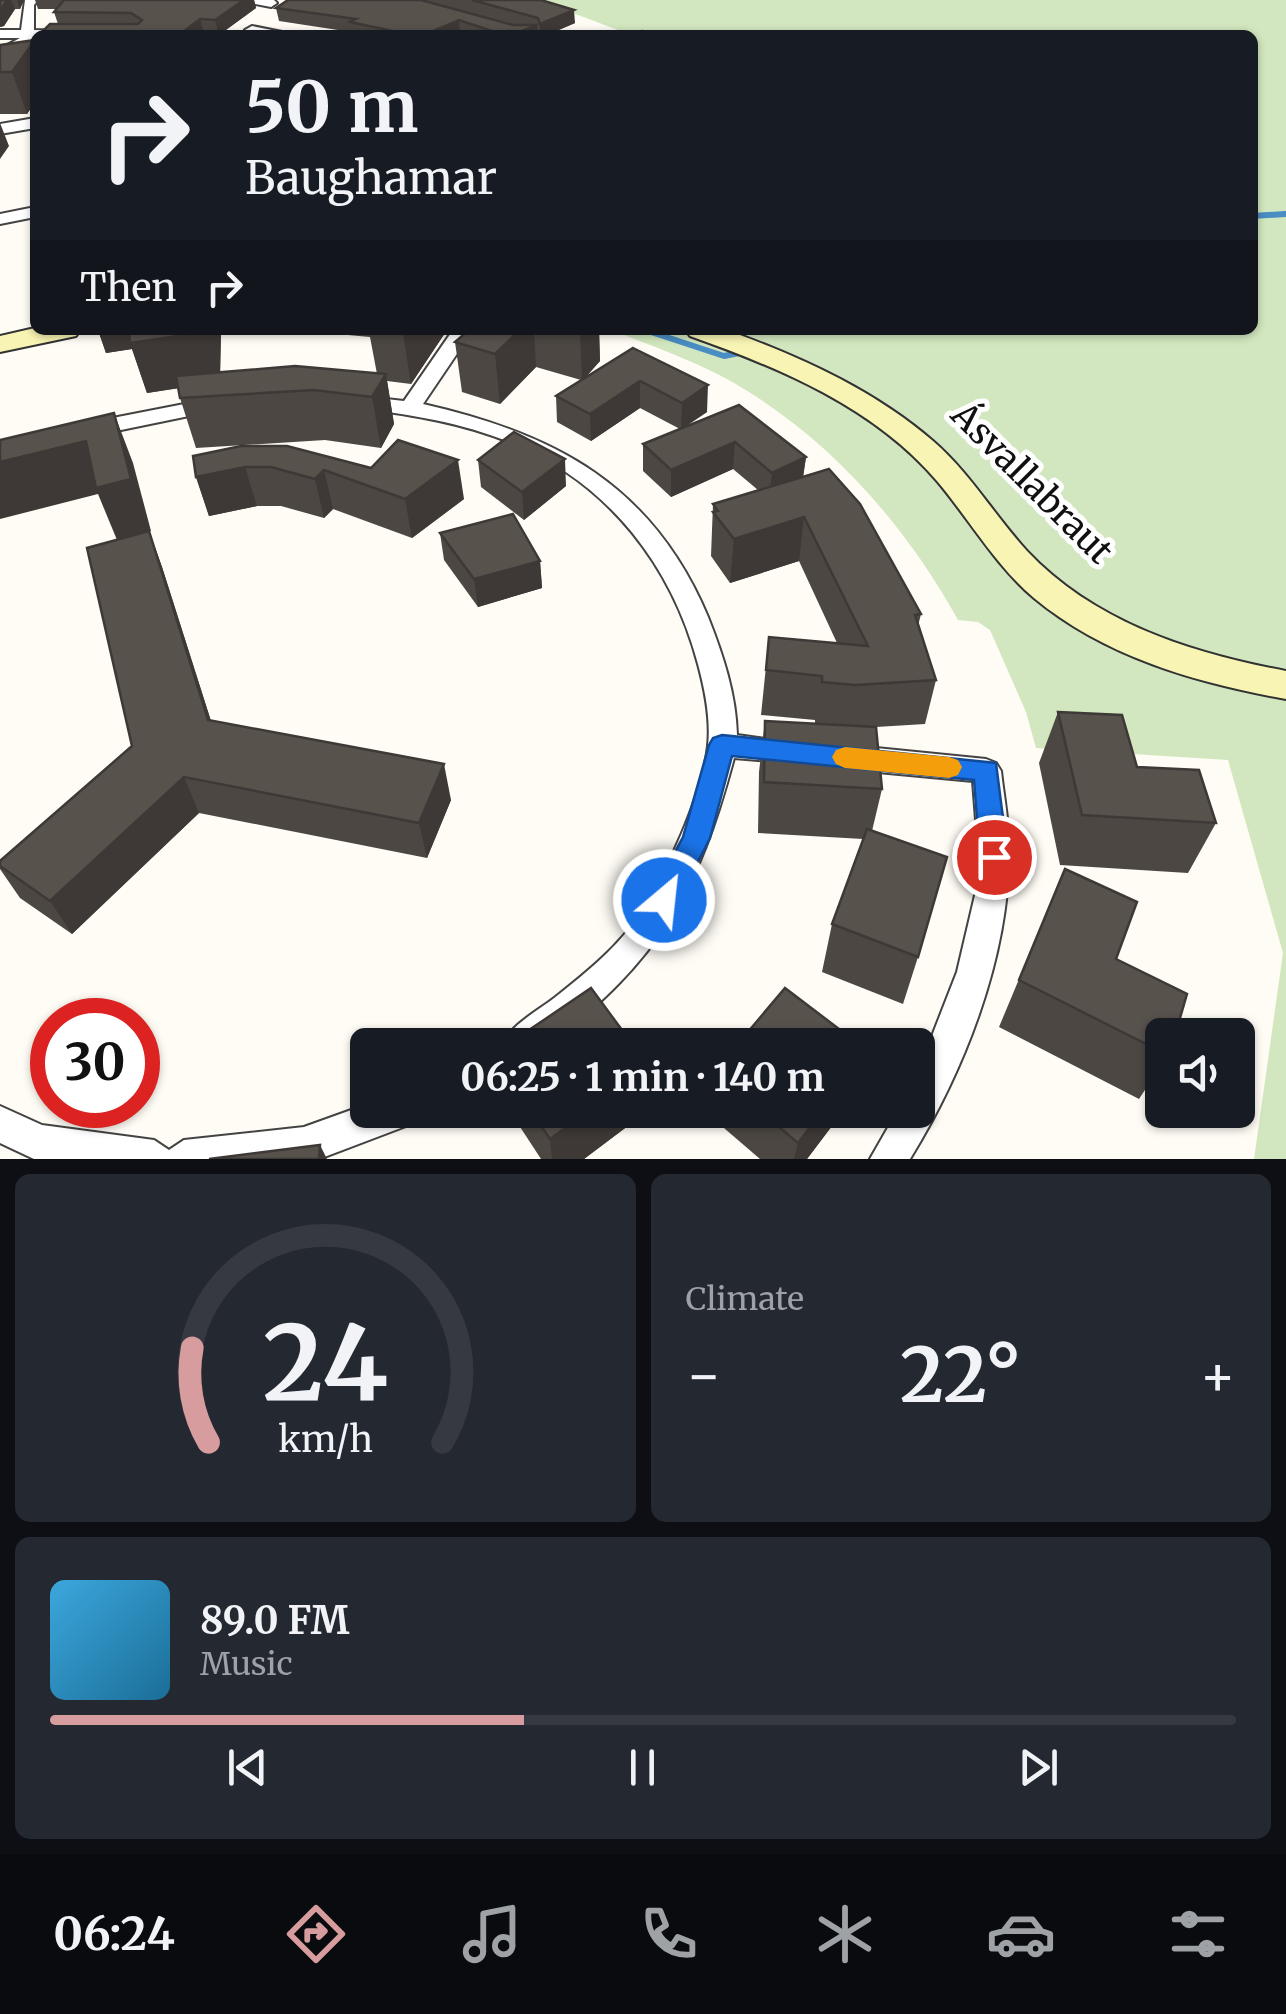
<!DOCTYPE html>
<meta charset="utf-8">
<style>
:root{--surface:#171b24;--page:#242831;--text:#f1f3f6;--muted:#9ea1a6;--line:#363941;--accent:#d69c9e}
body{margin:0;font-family:Merriweather,serif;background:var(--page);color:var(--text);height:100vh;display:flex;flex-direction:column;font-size:38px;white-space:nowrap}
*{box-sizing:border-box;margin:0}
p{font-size:32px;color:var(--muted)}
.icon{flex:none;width:55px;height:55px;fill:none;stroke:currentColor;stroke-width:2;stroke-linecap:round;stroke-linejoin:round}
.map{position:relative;height:1159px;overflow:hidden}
.sheet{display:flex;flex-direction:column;gap:15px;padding:15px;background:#0d0f14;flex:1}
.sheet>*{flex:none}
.banner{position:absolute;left:30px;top:30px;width:1228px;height:305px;border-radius:15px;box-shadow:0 2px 8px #0004;background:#171b24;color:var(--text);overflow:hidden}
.controls{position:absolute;left:1145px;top:1018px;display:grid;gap:20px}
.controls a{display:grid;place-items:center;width:110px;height:110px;border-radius:15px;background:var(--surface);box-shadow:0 2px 8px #0004;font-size:50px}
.speed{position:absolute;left:30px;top:998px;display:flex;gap:20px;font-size:50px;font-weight:700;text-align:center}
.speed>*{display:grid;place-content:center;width:130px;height:130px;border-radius:50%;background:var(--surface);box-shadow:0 2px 8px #0004;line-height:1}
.speed .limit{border:15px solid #d22;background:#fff;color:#111}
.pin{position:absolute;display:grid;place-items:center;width:85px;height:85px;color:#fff;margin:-42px;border:5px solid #fff;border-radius:50%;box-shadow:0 2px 10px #0007}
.me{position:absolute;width:110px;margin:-55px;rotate:28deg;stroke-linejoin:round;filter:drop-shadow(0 0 8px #0008)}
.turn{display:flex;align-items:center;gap:35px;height:210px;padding:0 50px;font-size:45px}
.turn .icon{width:130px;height:130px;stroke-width:2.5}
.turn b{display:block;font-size:70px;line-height:85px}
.then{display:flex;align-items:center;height:95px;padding:0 50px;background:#0003;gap:20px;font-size:38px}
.big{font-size:75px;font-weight:700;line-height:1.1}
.sheet .tile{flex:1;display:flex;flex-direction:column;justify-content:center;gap:15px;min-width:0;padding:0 35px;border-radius:15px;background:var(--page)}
.sheet .dial{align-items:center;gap:0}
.dial svg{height:260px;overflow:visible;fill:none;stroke:var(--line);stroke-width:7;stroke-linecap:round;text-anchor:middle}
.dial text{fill:var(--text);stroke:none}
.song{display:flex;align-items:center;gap:30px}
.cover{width:120px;height:120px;border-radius:15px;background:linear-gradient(135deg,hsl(200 70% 55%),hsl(200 70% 35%))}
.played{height:10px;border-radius:5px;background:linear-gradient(90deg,var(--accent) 40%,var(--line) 40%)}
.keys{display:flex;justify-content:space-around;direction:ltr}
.heat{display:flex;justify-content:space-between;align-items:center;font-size:55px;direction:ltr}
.sheet .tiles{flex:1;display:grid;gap:15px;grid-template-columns:1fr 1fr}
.tile:last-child{grid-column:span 2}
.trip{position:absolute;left:350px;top:1028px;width:585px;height:100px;border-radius:15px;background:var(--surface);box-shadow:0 2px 8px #0004;font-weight:700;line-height:100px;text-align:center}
.tabs{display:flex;height:160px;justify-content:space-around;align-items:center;background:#090b0e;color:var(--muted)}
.tabs .icon{width:70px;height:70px}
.tabs .on{color:var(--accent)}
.tabs b{font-size:45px;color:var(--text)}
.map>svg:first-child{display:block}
</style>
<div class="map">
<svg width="1286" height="1159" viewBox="0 0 1286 1159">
<rect width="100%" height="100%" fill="#fefcf4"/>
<path fill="#d2e7bf" d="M520,0H1286V1159H1254L1283,953L1228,760L1036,748L1026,712L990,630L978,622L958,620C904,522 824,432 725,378C689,359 650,345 611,330H1252V35H631L565,10Z"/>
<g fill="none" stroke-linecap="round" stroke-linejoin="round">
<g stroke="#498dc3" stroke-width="6">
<polyline points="1252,216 1285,214"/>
<polyline points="645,330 724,356 744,352"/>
</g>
<defs>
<g id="street">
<polygon points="25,0 38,0 34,5 34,30 135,31 142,35 35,35 32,43 0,59 0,49 20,38 0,38 0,30 21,30"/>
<polygon points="235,0 274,0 277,3 271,7"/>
<polygon points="252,26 297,35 247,33 245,30"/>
<polygon points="35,118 35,128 0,134 0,124"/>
<polygon points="35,207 35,217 0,224 0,214"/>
<path d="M453,330H473L423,404C556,434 653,486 708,617C723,655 736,694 737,735L802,744L806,752L802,760L792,763L734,758C698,892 660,959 549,1045H502C512,1023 540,1010 558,995C587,972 619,946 639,915C667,873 702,796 708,746C711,719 705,690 698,664C672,566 609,484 514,444C464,423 413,415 359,408L348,402L359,396L404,401Z"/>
<polygon points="215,398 226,404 223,409 87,437 76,430 87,423"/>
<path d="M846,745L986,759L996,763L1001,771C1004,799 1010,827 1009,855C1008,960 964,1071 910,1159H870L898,1110H918V1072L957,972L976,891L978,845L973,781L846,769L836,765L832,757L836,749Z"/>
<polygon points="368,1104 368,1110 419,1110 414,1123 319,1159 34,1159 0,1143 0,1106 42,1125 154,1140 169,1150 184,1140 304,1127"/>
</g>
<g id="secondary">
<polygon points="35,328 35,330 80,330 76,336 0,352 0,336"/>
<path d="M686,330H727L740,335C809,361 876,392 933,441C970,473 994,515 1027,551C1095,623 1191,653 1286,671V699C1197,683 1105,657 1034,598C995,565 970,520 937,481C874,407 780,368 690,336Z"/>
</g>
</defs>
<use href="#street" stroke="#434343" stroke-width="4"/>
<use href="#secondary" stroke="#323232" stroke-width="4"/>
<use href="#street" fill="#fff" fill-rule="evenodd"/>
<use href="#secondary" fill="#f8f4b4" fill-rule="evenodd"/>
</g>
<g fill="#4c4742">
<polygon points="0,0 24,0 20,9 15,9 4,26 0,27"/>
<polygon points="35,0 254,0 256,8 219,35 204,33 202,35 44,35 42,32 58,24 54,12 57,9 38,9"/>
<polygon points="422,0 541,0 575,23 547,35 540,35 537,31 537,35 352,35 351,32 279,21 276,8"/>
<polygon points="35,40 35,102 27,114 0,114 0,45"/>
<polygon points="98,330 221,330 220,372 377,374 370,337 337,334 336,330 447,330 411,384 387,381 394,424 381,448 325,440 196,448 180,398 178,388 147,393 132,349 106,353"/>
<polygon points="469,330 599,330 600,361 585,378 633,348 707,412 685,427 806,457 803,477 921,614 918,626 936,680 925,724 876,727 882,789 872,831 918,957 903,1004 822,972 832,924 863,839 758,833 759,772 765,721 815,724 815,720 761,715 769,637 837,643 799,561 730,583 711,556 713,504 758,490 733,469 671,497 643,471 643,444 680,429 640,408 591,441 557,422 556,396 581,380 536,367 500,404 462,392 455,342"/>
<polygon points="241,446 464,499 412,538 333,509 324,518 281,506 257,506 209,516 196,477"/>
<polygon points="478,460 566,486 524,520 481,487"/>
<polygon points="149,531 162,567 211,721 451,800 427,858 199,813 72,934 20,898 0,869 0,861 132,746"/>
<polygon points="440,533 540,561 542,588 478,607 444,560"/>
<polygon points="1058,712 1216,823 1188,873 1060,865 1039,763"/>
<polygon points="1065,869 1116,959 1162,1035 1162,1064 1139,1099 999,1027"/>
<polygon points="509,1110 649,1110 584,1159 541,1159"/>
<polygon points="710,1110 844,1110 807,1159 760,1159 710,1116"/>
</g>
<g fill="#3e3936">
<polygon points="7,0 11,0 15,9 4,26 0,27 0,11"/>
<polygon points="17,0 24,0 20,9"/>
<polygon points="244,0 254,0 256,8 219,35 215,20"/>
<polygon points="574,10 575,23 547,35 540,35 540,24"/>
<polygon points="200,19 204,33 202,35 179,35"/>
<polygon points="459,20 460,34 459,35 424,35"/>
<polygon points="537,25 537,35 512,35"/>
<polygon points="35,41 35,102 27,114 12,72"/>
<polygon points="0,123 9,146 0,159"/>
<polygon points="98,330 221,330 220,382 147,393 132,349 106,353"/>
<polygon points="406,330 447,330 411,384 403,334"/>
<polygon points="520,330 534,330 536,367 500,404 495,354"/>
<polygon points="581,330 599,330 600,361 582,381 580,331"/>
<polygon points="386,374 394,424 381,448 372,397"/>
<polygon points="640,381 640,408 591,441 590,414"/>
<polygon points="708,385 707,412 681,429 682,403"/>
<polygon points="114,413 133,463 151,531 117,540 98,494 0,519 0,462 86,441"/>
<polygon points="735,442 733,469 671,497 671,470"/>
<polygon points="806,457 802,484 769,500 772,473"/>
<polygon points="565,459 566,486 524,520 522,492"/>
<polygon points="458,460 464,499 412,538 405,499"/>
<polygon points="245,467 257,506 209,516 196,477"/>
<polygon points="324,470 333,509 324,518 315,479"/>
<polygon points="804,517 799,561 730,583 734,539"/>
<polygon points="149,531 162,567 222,756 208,720"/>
<polygon points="540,561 542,588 478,607 474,579"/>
<polygon points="444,764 451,800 427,858 419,823"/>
<polygon points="184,777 199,813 72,934 50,901"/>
<polygon points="590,1110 649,1110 584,1159 552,1159 550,1139"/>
<polygon points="823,1110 844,1110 807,1159 794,1159 798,1143"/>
<polygon points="320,1145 327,1159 319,1159"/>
</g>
<g fill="#58524d" stroke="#3e3936" stroke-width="2.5">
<polygon points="0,0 7,0 0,11"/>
<polygon points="64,0 244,0 215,20 200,19 179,35 60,34 62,32 42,32 50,24 138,24 142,20 131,13 54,12"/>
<polygon points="288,0 421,0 513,25 537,25 512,35 504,35 459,20 424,35 411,35 350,22 356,19 276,8"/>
<polygon points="472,0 541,0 574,10 540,24 538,18"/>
<polygon points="642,31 654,35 629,35"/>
<polygon points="35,40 12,72 0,72 0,45"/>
<polygon points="129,330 205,330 205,332 130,343"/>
<polygon points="370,330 406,330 403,334"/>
<polygon points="469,330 520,330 495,354 455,342"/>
<polygon points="633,348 708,385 682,403 640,381 590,414 556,396"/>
<polygon points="295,366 386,374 372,397 314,390 180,398 176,376"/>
<polygon points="739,405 806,457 772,473 735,442 671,470 643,444"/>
<polygon points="114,413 131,479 96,488 86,441 0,462 0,440"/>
<polygon points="514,432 565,459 522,492 478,460"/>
<polygon points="398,440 458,460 405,499 324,470 315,479 271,467 245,467 196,477 193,456 241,446 287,446 371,468"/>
<polygon points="829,469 860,504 921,614 915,615 936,680 855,685 822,682 822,676 766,670 769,637 868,646 804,517 734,539 713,512 718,511 713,504"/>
<polygon points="513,514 540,561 474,579 440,533"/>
<polygon points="149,531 208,720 444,764 419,823 184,777 50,901 0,866 0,861 132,746 87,548"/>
<polygon points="1058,712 1122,715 1137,767 1199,770 1216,823 1082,815"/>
<polygon points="765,721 876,727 882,789 764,782"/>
<polygon points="867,829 947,857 918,957 832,924"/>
<polygon points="1065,869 1137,902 1116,959 1187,994 1175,1035 1162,1035 1162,1052 1019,980"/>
<polygon points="591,988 633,1045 507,1045"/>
<polygon points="785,988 860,1045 737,1045"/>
<polygon points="530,1110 590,1110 550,1139"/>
<polygon points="759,1110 823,1110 798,1143"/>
<polygon points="320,1145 319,1159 209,1159"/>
</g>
<polygon fill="#1a73e8" stroke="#114b97" stroke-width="2.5" points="722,735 996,763 1008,857 1004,866 994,869 984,866 980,857 974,780 732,756 710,838 674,909 664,913 653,909 649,900 683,837 709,745 713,738"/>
<polygon fill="#f59e0b" points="845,747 949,757 958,760 962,767 958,775 949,778 845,768 836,764 832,757 836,750"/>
<g text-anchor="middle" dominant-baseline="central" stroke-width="10" stroke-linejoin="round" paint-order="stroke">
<g font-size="35" fill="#101010" stroke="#fff">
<text transform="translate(1032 483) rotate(45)">Ásvallabraut</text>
</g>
</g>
</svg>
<div class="controls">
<a><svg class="icon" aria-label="sound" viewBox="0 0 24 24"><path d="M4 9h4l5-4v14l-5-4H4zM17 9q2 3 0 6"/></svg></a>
</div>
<div class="speed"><div class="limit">30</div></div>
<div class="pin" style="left:994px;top:857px;background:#d93025"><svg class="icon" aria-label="arrive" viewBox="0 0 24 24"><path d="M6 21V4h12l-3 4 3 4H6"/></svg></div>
<svg class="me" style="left:664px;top:900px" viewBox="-20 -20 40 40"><circle r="17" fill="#1a73e8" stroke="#fff" stroke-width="3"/><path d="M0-11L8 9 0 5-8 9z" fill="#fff"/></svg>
<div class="trip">06:25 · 1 min · 140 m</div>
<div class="banner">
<div class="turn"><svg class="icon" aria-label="right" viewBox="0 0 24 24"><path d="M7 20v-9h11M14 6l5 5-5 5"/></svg><div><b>50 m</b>Baughamar</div></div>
<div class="then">Then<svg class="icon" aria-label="right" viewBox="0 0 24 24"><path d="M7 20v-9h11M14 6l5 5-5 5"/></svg></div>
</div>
</div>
<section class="sheet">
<div class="tiles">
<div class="tile dial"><svg viewBox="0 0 100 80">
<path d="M14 69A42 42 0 1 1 86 69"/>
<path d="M14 69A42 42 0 0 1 9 40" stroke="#d69c9e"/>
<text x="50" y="56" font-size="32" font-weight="700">24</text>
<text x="50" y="72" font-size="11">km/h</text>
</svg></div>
<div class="tile"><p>Climate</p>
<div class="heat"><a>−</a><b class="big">22°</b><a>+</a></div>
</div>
<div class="tile">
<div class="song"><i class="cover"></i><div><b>89.0 FM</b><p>Music</p></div></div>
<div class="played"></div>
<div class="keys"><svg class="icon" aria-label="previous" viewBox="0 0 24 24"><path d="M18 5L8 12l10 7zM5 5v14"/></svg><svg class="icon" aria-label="pause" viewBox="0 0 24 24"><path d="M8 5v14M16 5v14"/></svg><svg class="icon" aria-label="next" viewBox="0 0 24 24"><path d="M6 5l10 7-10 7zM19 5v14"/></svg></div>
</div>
</div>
</section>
<nav class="tabs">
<b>06:24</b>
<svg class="icon on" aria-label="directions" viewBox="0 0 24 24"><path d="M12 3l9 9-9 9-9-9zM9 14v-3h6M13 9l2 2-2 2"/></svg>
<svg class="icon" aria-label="music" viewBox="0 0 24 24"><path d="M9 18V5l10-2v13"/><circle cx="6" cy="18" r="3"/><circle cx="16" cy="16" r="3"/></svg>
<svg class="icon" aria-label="phone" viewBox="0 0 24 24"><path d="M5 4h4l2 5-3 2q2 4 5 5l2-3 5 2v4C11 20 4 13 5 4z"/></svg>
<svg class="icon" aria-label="climate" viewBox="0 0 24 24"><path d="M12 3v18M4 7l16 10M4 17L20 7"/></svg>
<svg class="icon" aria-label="car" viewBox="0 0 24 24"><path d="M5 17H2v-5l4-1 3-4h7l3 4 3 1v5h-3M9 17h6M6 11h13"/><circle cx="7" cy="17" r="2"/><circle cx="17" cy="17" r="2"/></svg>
<svg class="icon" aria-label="filters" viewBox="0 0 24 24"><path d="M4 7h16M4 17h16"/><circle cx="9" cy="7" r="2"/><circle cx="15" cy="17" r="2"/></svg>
</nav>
